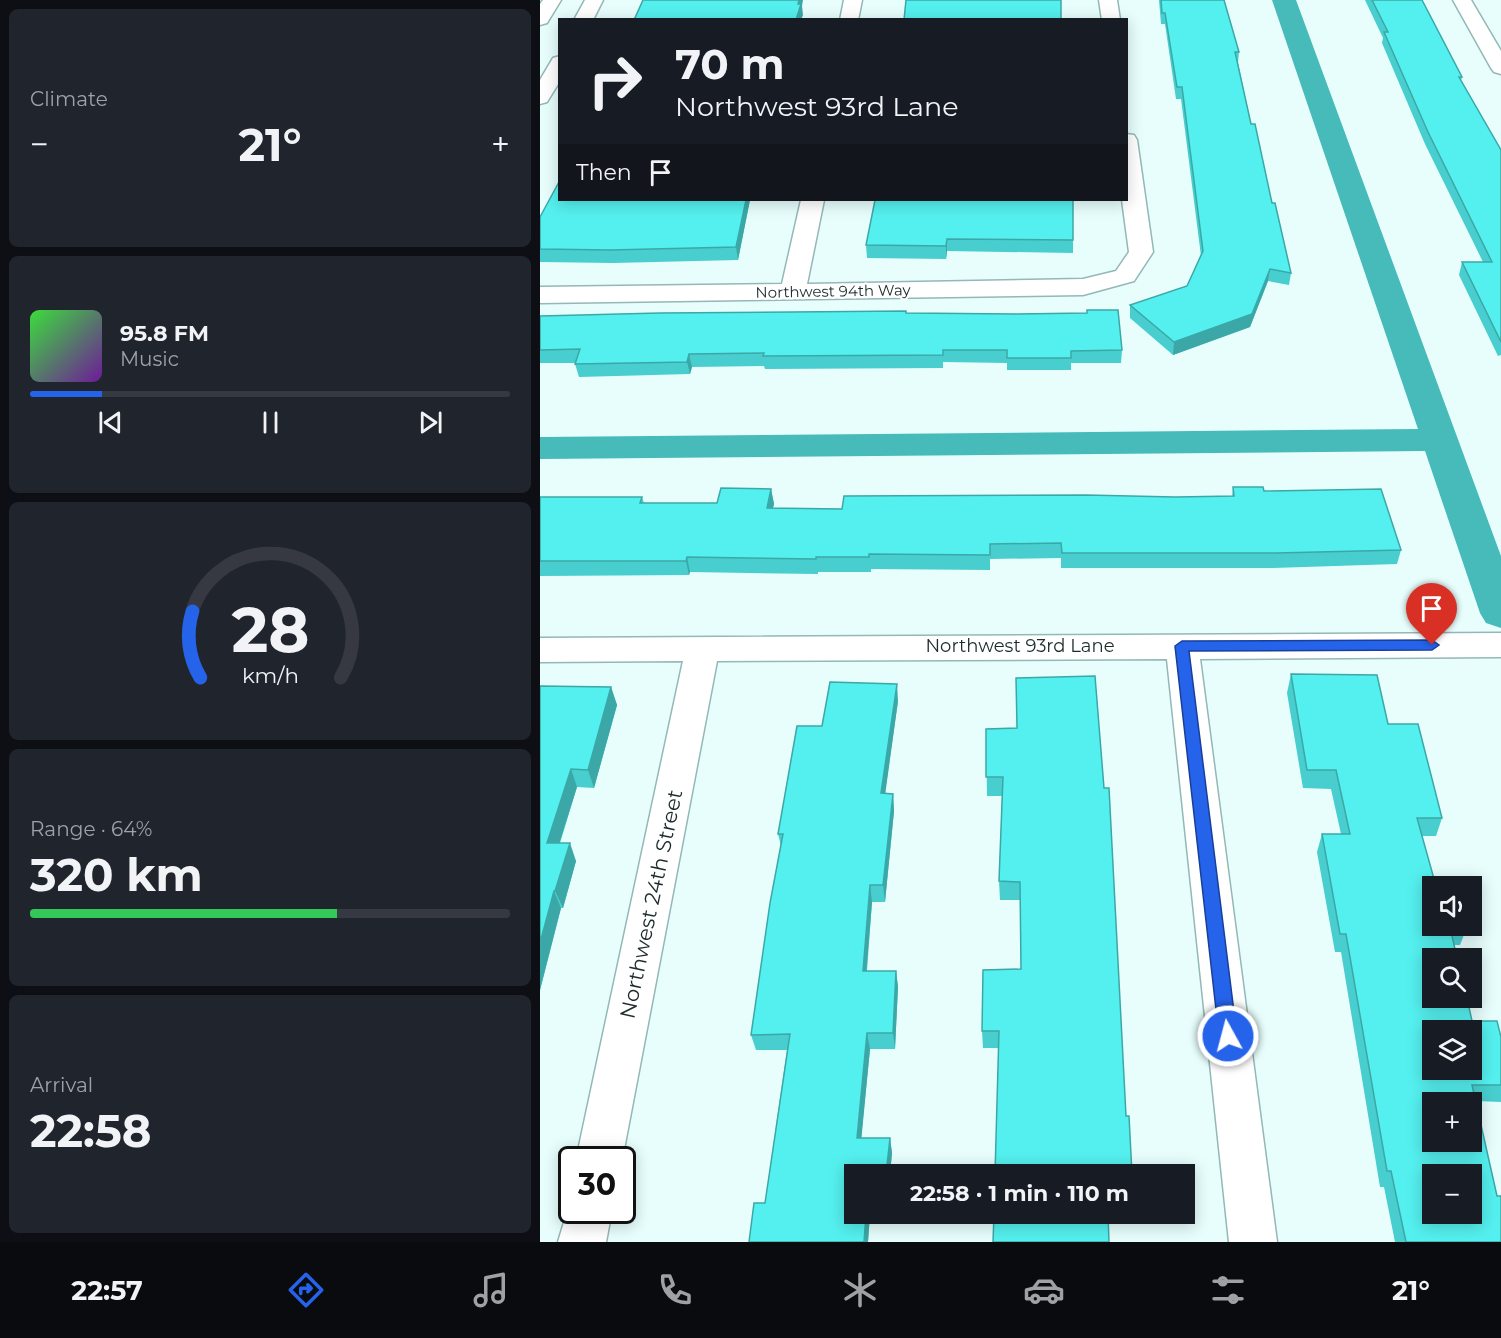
<!DOCTYPE html>
<meta charset="utf-8">
<style>
:root{--surface:#171b24;--page:#20242c;--text:#f1f3f6;--muted:#9ea1a6;--line:#363941;--accent:#2563eb}
body{margin:0;font-family:Montserrat,sans-serif;background:var(--page);color:var(--text);height:100vh;display:flex;flex-direction:column;font-size:22px;white-space:nowrap}
*{box-sizing:border-box;margin:0}
p{font-size:20px;color:var(--muted)}
.icon{flex:none;width:33px;height:33px;fill:none;stroke:currentColor;stroke-width:2;stroke-linecap:round;stroke-linejoin:round}
.map{position:relative;flex:1;overflow:hidden}
.panel{display:flex;flex-direction:column;gap:9px;padding:9px;background:#0d0f14;width:540px}
.panel>*{flex:none}
.hud{position:absolute;left:18px;top:18px;width:570px;height:183px;border-radius:0px;box-shadow:0 3px 15px #0003;background:#171b24;color:var(--text);overflow:hidden}
.buttons{position:absolute;left:882px;top:876px;display:grid;gap:12px}
.buttons a{display:grid;place-items:center;width:60px;height:60px;border-radius:0px;background:var(--surface);box-shadow:0 3px 15px #0003;font-size:30px}
.speed{position:absolute;left:18px;top:1146px;display:flex;gap:12px;font-size:30px;font-weight:700;text-align:center}
.speed>*{display:grid;place-content:center;width:78px;height:78px;border-radius:50%;background:var(--surface);box-shadow:0 3px 15px #0003;line-height:1}
.speed .limit{border:3px solid #111;border-radius:9px;background:#fff;color:#111}
.pin{position:absolute;display:grid;place-items:center;width:51px;height:51px;color:#fff;margin:-62px -26px;border-radius:50% 50% 50% 0;rotate:-45deg;box-shadow:0 0 6px #0007}
.pin .icon{rotate:45deg}
.me{position:absolute;width:66px;margin:-33px;rotate:353deg;stroke-linejoin:round;filter:drop-shadow(0 0 4px #0008)}
.turn{display:flex;align-items:center;gap:21px;height:126px;padding:0 18px;font-size:27px}
.turn .icon{width:78px;height:78px;stroke-width:2.5}
.turn b{display:block;font-size:42px;line-height:51px}
.then{display:flex;align-items:center;height:57px;padding:0 18px;background:#0003;gap:12px;font-size:22px}
.big{font-size:45px;font-weight:700;line-height:1.1}
.panel .widget{flex:1;display:flex;flex-direction:column;justify-content:center;gap:9px;min-width:0;padding:0 21px;border-radius:9px;background:var(--page)}
.panel .dial{align-items:center;gap:0}
.dial svg{height:156px;overflow:visible;fill:none;stroke:var(--line);stroke-width:7;stroke-linecap:round;text-anchor:middle}
.dial text{fill:var(--text);stroke:none}
.song{display:flex;align-items:center;gap:18px}
.cover{width:72px;height:72px;border-radius:9px;background:linear-gradient(135deg,hsl(120 70% 55%),hsl(280 70% 35%))}
.played{height:6px;border-radius:3px;background:linear-gradient(90deg,var(--accent) 15%,var(--line) 15%)}
.keys{display:flex;justify-content:space-around;direction:ltr}
.heat{display:flex;justify-content:space-between;align-items:center;font-size:33px;direction:ltr}
.charge{height:9px;border-radius:4px;background:linear-gradient(90deg,#34c759 64%,var(--line) 0)}
.trip{position:absolute;left:304px;top:1164px;width:351px;height:60px;border-radius:0px;background:var(--surface);box-shadow:0 3px 15px #0003;font-weight:700;line-height:60px;text-align:center}
.tab-bar{display:flex;height:96px;justify-content:space-around;align-items:center;background:#090b0e;color:var(--muted)}
.tab-bar .icon{width:42px;height:42px}
.tab-bar .selected{color:var(--accent)}
.tab-bar b{font-size:27px;color:var(--text)}
main{display:flex;flex:1;min-height:0}
.map>svg:first-child{display:block}
</style>
<main>
<section class="panel">
<div class="widget"><p>Climate</p>
<div class="heat"><a>−</a><b class="big">21°</b><a>+</a></div>
</div>
<div class="widget">
<div class="song"><i class="cover"></i><div><b>95.8 FM</b><p>Music</p></div></div>
<div class="played"></div>
<div class="keys"><svg class="icon" aria-label="previous" viewBox="0 0 24 24"><path d="M18 5L8 12l10 7zM5 5v14"/></svg><svg class="icon" aria-label="pause" viewBox="0 0 24 24"><path d="M8 5v14M16 5v14"/></svg><svg class="icon" aria-label="next" viewBox="0 0 24 24"><path d="M6 5l10 7-10 7zM19 5v14"/></svg></div>
</div>
<div class="widget dial"><svg viewBox="0 0 100 80">
<path d="M14 69A42 42 0 1 1 86 69"/>
<path d="M14 69A42 42 0 0 1 10 35" stroke="#2563eb"/>
<text x="50" y="56" font-size="32" font-weight="700">28</text>
<text x="50" y="72" font-size="11">km/h</text>
</svg></div>
<div class="widget"><p>Range · 64%</p><b class="big">320 km</b><div class="charge"></div></div>
<div class="widget"><p>Arrival</p><b class="big">22:58</b></div>
</section>
<div class="map">
<svg width="961" height="1242" viewBox="0 0 961 1242">
<rect width="100%" height="100%" fill="#e7fefd"/>
<g fill="none" stroke-linecap="round" stroke-linejoin="round">
<polygon fill="#47baba" fill-rule="evenodd" points="732,0 756,0 961,556 961,628 946,623 940,613 885,451 0,459 0,437 878,429"/>
<defs>
<g id="minor">
<polygon points="304,0 322,0 318,20 300,20"/>
<polygon points="559,0 577,0 580,20 562,20"/>
<polygon points="913,0 931,0 961,51 961,74 954,72 951,68"/>
<polygon points="586,134 594,135 597,140 613,252 594,281 543,295 0,303 0,287 242,284 261,200 284,200 267,284 543,279 576,271 589,252 582,200 586,200"/>
<polygon points="961,633 961,657 660,659 737,1242 689,1242 627,659 177,661 82,1160 36,1160 143,661 0,662 0,638"/>
<polygon points="32,1196 32,1210 72,1210 66,1242 18,1242"/>
</g>
<g id="tertiary">
<polygon points="3,0 21,0 7,23 0,25 0,4"/>
<polygon points="45,0 63,0 53,20 34,20"/>
<polygon points="20,56 20,81 7,102 0,104 0,80 13,58"/>
</g>
</defs>
<use href="#minor" stroke="#93b8b7" stroke-width="3"/>
<use href="#tertiary" stroke="#93b8b7" stroke-width="3"/>
<use href="#minor" fill="#fff" fill-rule="evenodd"/>
<use href="#tertiary" fill="#fff" fill-rule="evenodd"/>
</g>
<g fill="#48cece">
<polygon points="619,0 684,0 699,52 698,63 711,124 751,273 749,285 728,281 710,327 633,355 590,318 590,305 647,286 661,256 641,99 636,99 625,24 621,24"/>
<polygon points="825,0 882,0 922,77 921,81 961,150 961,355 958,356 919,275 922,262 943,262 885,144 842,43 843,38"/>
<polygon points="20,200 210,200 198,260 73,263 0,262 0,217"/>
<polygon points="335,200 533,240 533,253 407,251 406,259 327,258 326,245"/>
<polygon points="366,313 582,350 581,363 531,363 531,370 467,370 467,363 403,362 403,368 225,369 224,366 152,367 150,374 39,377 35,364 36,363 0,363 0,316"/>
<polygon points="693,487 724,491 861,550 857,564 733,568 521,568 521,558 450,559 450,570 331,569 331,572 278,572 278,574 150,572 149,575 0,576 0,497 102,497 104,503 177,503 231,489 234,504 233,508 302,509 635,497 692,497"/>
<polygon points="751,674 848,724 902,818 896,836 882,836 892,886 927,927 920,945 914,945 932,1021 961,1037 961,1102 936,1101 961,1242 855,1242 844,1187 840,1187 801,952 795,952 777,852 782,834 801,834 791,789 763,788 747,693"/>
<polygon points="0,686 71,687 77,705 54,788 37,787 20,843 36,861 23,908 21,908 0,990"/>
<polygon points="358,701 345,793 353,794 354,811 345,902 332,902 327,971 356,971 358,987 355,1049 330,1049 321,1138 350,1138 352,1153 350,1174 315,1174 315,1214 330,1214 328,1242 225,1203 247,1050 216,1050 211,1035 241,846 238,834"/>
<polygon points="446,729 586,1116 592,1174 458,1048 443,1048 442,1031 481,969 480,900 460,900 459,881 462,796 447,796"/>
</g>
<g fill="#3ba8a7">
<polygon points="259,0 263,0 262,6 263,15 261,20 256,20"/>
<polygon points="206,200 210,200 198,260 196,247"/>
<polygon points="407,239 407,251 406,259 406,246"/>
<polygon points="730,269 728,281 710,327 633,355 634,342"/>
<polygon points="149,354 152,367 150,374 147,362"/>
<polygon points="231,489 234,504 229,523 227,508"/>
<polygon points="147,557 150,572 149,575 146,561"/>
<polygon points="357,684 358,701 343,810 341,793"/>
<polygon points="71,687 77,705 54,788 48,770"/>
<polygon points="31,769 37,787 14,860 7,843"/>
<polygon points="353,794 354,811 345,902 343,885"/>
<polygon points="30,843 36,861 23,908 15,891"/>
<polygon points="330,885 332,902 325,988 323,971"/>
<polygon points="14,891 21,908 0,990 0,943"/>
<polygon points="356,971 358,987 355,1049 353,1033"/>
<polygon points="327,1033 330,1049 320,1153 317,1138"/>
<polygon points="350,1138 352,1153 350,1174 346,1174"/>
<polygon points="326,1214 330,1214 328,1242 324,1242"/>
</g>
<g fill="#54f0ef" stroke="#3ba8a7" stroke-width="1.5" fill-rule="evenodd">
<polygon points="103,0 259,0 258,4 261,4 256,20 94,20"/>
<polygon points="366,0 521,0 521,20 364,20"/>
<polygon points="621,0 684,0 699,52 695,52 711,124 715,124 732,203 735,203 751,273 730,269 712,314 634,342 590,305 647,286 663,251 642,87 637,87 625,13 622,13"/>
<polygon points="832,0 882,0 922,77 919,77 961,150 961,342 922,262 952,262 888,132 844,32 848,32"/>
<polygon points="20,180 20,200 206,200 196,247 70,250 0,249 0,217"/>
<polygon points="335,200 533,200 533,240 407,239 406,246 326,245"/>
<polygon points="547,310 578,310 582,350 531,351 531,358 467,358 467,350 403,350 403,355 223,356 224,353 149,354 147,362 35,364 40,349 0,350 0,316 120,313 366,311 366,313 476,314 547,313"/>
<polygon points="693,487 723,487 724,491 841,489 861,550 736,553 522,553 521,543 450,544 450,555 329,554 329,557 276,557 276,559 147,557 146,561 0,561 0,497 102,497 100,503 177,503 181,488 231,489 227,508 302,509 304,496 546,495 635,497 694,496"/>
<path d="M751,674L837,675L848,724H878L902,818H877L896,886H892V926H927V927H910L917,958H892V998H927L932,1021H957L961,1037V1085H932L957,1196H961V1242H866L851,1171H847L806,934H800L782,834H810L796,770H767ZM892,1030H932V1070H892ZM892,1102H932V1142H892ZM892,1174H932V1214H892Z"/>
<polygon points="555,676 564,788 569,788 586,1116 589,1116 592,1174 455,1174 459,1031 442,1031 443,970 481,969 480,882 459,881 463,777 446,777 446,729 477,728 476,678"/>
<polygon points="290,682 357,684 341,793 353,794 343,885 330,885 323,971 356,971 353,1033 327,1033 317,1138 350,1138 346,1174 315,1174 315,1214 326,1214 324,1242 209,1242 214,1203 225,1203 250,1034 211,1035 230,903 243,834 238,834 257,726 282,726"/>
<polygon points="0,686 71,687 48,770 31,769 7,843 30,843 15,891 14,891 0,943"/>
<polygon points="454,1214 568,1214 569,1242 453,1242"/>
</g>
<polygon fill="#2563eb" stroke="#184099" stroke-width="1.5" points="892,640 899,645 892,650 649,651 697,1036 695,1041 688,1044 682,1041 679,1036 635,646 642,641"/>
<g text-anchor="middle" dominant-baseline="central" stroke-width="4.5" stroke-linejoin="round" paint-order="stroke">
<g font-size="15" fill="#1c2b2b" stroke="#fff">
<text transform="translate(293 291) rotate(-1)">Northwest 94th Way</text>
</g>
<g font-size="18" fill="#1c2b2b" stroke="#fff">
<text x="480" y="646">Northwest 93rd Lane</text>
</g>
<g font-size="21" fill="#1c2b2b" stroke="#fff">
<text transform="translate(111 904) rotate(-78)">Northwest 24th Street</text>
</g>
</g>
</svg>
<div class="buttons">
<a><svg class="icon" aria-label="sound" viewBox="0 0 24 24"><path d="M4 9h4l5-4v14l-5-4H4zM17 9q2 3 0 6"/></svg></a>
<a><svg class="icon" aria-label="search" viewBox="0 0 24 24"><circle cx="10" cy="10" r="6"/><path d="M15 15l6 6"/></svg></a>
<a><svg class="icon" aria-label="layers" viewBox="0 0 24 24"><path d="M12 4l9 5-9 5-9-5zM3 14l9 5 9-5"/></svg></a>
<a>+</a>
<a>−</a>
</div>
<div class="speed"><div class="limit">30</div></div>
<div class="pin" style="left:892px;top:645px;background:#d93025"><svg class="icon" aria-label="arrive" viewBox="0 0 24 24"><path d="M6 21V4h12l-3 4 3 4H6"/></svg></div>
<svg class="me" style="left:688px;top:1036px" viewBox="-20 -20 40 40"><circle r="17" fill="#2563eb" stroke="#fff" stroke-width="3"/><path d="M0-11L8 9 0 5-8 9z" fill="#fff"/></svg>
<div class="trip">22:58 · 1 min · 110 m</div>
<div class="hud">
<div class="turn"><svg class="icon" aria-label="right" viewBox="0 0 24 24"><path d="M7 20v-9h11M14 6l5 5-5 5"/></svg><div><b>70 m</b>Northwest 93rd Lane</div></div>
<div class="then">Then<svg class="icon" aria-label="arrive" viewBox="0 0 24 24"><path d="M6 21V4h12l-3 4 3 4H6"/></svg></div>
</div>
</div>
</main>
<nav class="tab-bar">
<b>22:57</b>
<svg class="icon selected" aria-label="directions" viewBox="0 0 24 24"><path d="M12 3l9 9-9 9-9-9zM9 14v-3h6M13 9l2 2-2 2"/></svg>
<svg class="icon" aria-label="music" viewBox="0 0 24 24"><path d="M9 18V5l10-2v13"/><circle cx="6" cy="18" r="3"/><circle cx="16" cy="16" r="3"/></svg>
<svg class="icon" aria-label="phone" viewBox="0 0 24 24"><path d="M5 4h4l2 5-3 2q2 4 5 5l2-3 5 2v4C11 20 4 13 5 4z"/></svg>
<svg class="icon" aria-label="climate" viewBox="0 0 24 24"><path d="M12 3v18M4 7l16 10M4 17L20 7"/></svg>
<svg class="icon" aria-label="car" viewBox="0 0 24 24"><path d="M5 17H2v-5l4-1 3-4h7l3 4 3 1v5h-3M9 17h6M6 11h13"/><circle cx="7" cy="17" r="2"/><circle cx="17" cy="17" r="2"/></svg>
<svg class="icon" aria-label="filters" viewBox="0 0 24 24"><path d="M4 7h16M4 17h16"/><circle cx="9" cy="7" r="2"/><circle cx="15" cy="17" r="2"/></svg>
<b>21°</b>
</nav>
